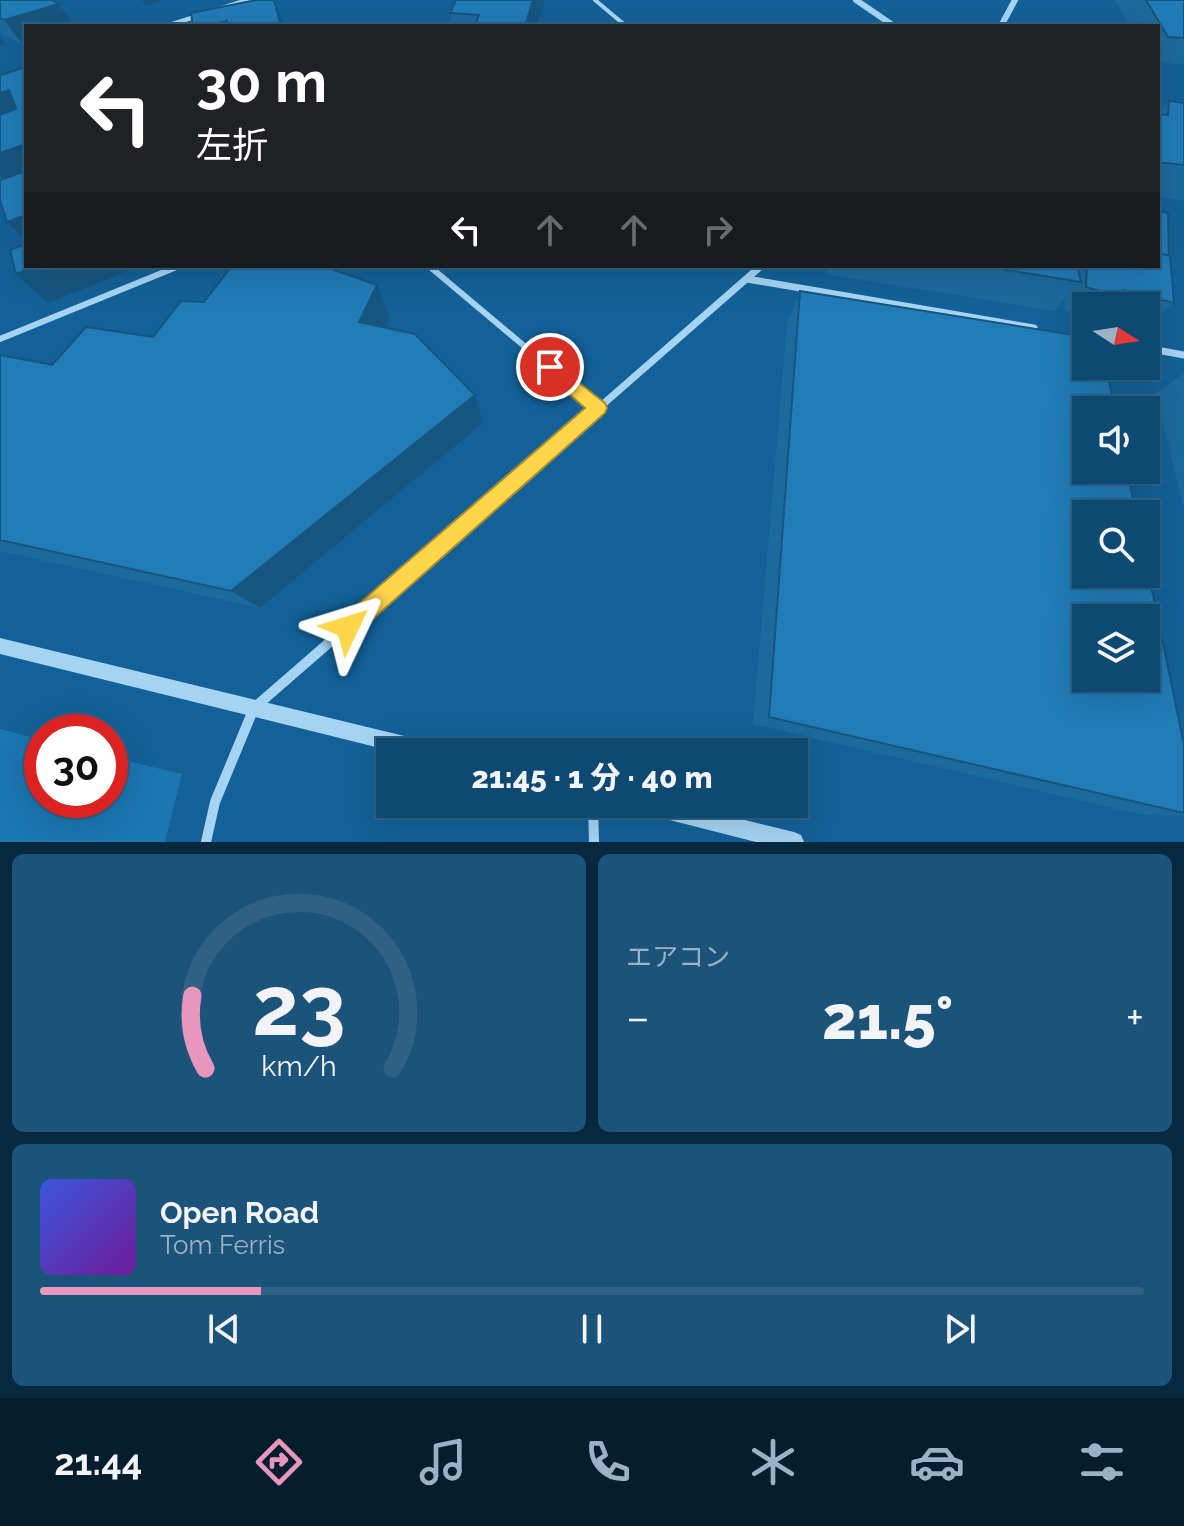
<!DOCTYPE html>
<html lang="ja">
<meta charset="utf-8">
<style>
:root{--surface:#0e4972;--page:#1c537a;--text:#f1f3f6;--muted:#9bb2c4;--line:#2e6184;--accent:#e797bd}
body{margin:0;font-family:Raleway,"Noto Sans JP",sans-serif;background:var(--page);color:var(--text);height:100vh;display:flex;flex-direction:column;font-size:30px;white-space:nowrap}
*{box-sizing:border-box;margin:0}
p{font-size:26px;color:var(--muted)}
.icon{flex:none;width:44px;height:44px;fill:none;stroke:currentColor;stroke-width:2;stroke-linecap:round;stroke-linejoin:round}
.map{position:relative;height:842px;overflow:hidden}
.sheet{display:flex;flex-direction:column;gap:12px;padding:12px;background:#08283f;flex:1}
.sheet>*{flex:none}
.guide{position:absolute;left:24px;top:24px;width:1136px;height:244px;border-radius:0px;box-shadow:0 8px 32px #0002,0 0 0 2px var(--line);background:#202124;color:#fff;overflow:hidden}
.needle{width:52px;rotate:102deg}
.tools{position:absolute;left:1072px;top:292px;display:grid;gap:16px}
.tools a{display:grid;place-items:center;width:88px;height:88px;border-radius:0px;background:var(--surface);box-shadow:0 8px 32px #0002,0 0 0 2px var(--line);font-size:40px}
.speed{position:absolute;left:24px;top:714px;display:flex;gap:16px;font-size:40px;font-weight:700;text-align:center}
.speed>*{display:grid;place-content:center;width:104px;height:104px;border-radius:50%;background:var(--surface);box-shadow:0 8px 32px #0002,0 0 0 2px var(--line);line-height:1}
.speed .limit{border:12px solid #d22;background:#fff;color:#111}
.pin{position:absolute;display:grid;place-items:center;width:68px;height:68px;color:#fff;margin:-34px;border:4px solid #fff;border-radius:50%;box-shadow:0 2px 8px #0007}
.me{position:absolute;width:88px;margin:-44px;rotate:49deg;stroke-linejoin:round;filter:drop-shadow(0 0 6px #0008)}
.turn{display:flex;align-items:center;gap:28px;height:168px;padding:0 40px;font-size:36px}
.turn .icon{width:104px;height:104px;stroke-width:2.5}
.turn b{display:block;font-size:56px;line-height:68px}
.lanes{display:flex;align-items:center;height:76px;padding:0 40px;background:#0003;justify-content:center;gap:40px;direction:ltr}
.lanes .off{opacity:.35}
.big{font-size:60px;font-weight:800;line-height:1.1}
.sheet .card{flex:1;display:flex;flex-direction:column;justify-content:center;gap:12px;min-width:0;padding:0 28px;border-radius:12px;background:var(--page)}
.sheet .dial{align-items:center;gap:0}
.dial svg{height:208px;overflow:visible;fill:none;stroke:var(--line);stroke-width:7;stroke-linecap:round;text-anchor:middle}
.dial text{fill:var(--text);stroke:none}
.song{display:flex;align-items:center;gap:24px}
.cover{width:96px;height:96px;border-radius:12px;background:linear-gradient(135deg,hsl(230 70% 55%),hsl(280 70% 35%))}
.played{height:8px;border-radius:4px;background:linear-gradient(90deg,var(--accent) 20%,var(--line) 20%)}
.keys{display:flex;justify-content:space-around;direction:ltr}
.heat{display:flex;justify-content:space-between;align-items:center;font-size:44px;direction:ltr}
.sheet .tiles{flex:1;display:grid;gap:12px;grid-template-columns:1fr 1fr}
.card:last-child{grid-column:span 2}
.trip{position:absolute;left:376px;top:738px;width:432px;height:80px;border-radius:0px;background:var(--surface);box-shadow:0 8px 32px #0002,0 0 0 2px var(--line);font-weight:800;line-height:80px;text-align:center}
.dock{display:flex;height:128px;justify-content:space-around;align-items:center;background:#061d2e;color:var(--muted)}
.dock .icon{width:56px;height:56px}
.dock .selected{color:var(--accent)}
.dock b{font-size:36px;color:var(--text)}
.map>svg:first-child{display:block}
</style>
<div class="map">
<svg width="1184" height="842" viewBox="0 0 1184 842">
<rect width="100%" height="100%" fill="#136198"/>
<polygon fill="#1b76b2" points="0,729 42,740 42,800 110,800 110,757 182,774 165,842 0,842"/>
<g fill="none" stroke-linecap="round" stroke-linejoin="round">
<polyline stroke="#a5d4f3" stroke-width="4" points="595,0 626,26"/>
<g stroke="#a5d4f3" stroke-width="6">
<polyline points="429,266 598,408"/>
<polyline points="0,339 179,266"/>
</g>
<g stroke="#a5d4f3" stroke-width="6">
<polyline points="856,0 894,26"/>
<polyline points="1001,26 1015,0"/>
</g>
<g stroke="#a5d4f3" stroke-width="7">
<polyline points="747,279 1034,328"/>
<polyline points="1146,348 1184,355"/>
<polyline points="506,489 761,266"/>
</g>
<g stroke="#a5d4f3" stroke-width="10">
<polyline points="593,804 594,842"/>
<polyline points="206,842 215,802 254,708 508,487"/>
</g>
<g fill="#a5d4f3" fill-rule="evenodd">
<polygon points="240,0 253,0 174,26 159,26"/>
<polygon points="0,638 433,743 439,746 442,752 396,752 0,654"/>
<polygon points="633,804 680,804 794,832 801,835 804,842 756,842 642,813 635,811"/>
</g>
</g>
<g fill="#1c6a9d">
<polygon points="0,0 23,45 0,32"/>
<polygon points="456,0 537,26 453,26 450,13"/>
<polygon points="1115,0 1184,0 1184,64 1158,63 1158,26 1129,26"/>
<polygon points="1169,101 1184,103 1184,201 1158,197 1158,114"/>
<polygon points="1169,256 1174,303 1148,325 1146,325 1146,306 1086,306 1086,316 1065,310 1065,298 1054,311 826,274 826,266 1158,266"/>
<polygon points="800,291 1184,745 1184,816 1143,815 753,724 787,323"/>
<polygon points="204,302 390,318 386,328 483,423 260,608 0,551 0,355 52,365 153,337"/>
<polygon points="1184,373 1184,509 1156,393"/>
</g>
<g fill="#175680">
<polygon points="142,0 163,0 146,6"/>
<polygon points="274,0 285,26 281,26"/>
<polygon points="533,0 545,0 537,26 525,26"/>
<polygon points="59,4 74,26 26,26 26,44 23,45 4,20"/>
<polygon points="227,21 229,26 204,26"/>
<polygon points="0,36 6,44 0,47"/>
<polygon points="9,90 26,110 0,134 0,93"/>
<polygon points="26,144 26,186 13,190 0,176 0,153"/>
<polygon points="26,215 26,241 7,222"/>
<polygon points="37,266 140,266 48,303 16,274"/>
<polygon points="377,285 390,318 374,353 359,322"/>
<polygon points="475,395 483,423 260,608 231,591"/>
</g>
<g fill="#217bb7" stroke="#175680" stroke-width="2" fill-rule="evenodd">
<polygon points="0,0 52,0 59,4 4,20 0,18"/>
<polygon points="256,0 274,0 281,26 228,26 227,21 204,26 193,26 191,13"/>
<polygon points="456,0 533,0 525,26 475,26 479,15 450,13"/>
<polygon points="1146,0 1184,0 1184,38 1168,37"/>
<polygon points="26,67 26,144 0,153 0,115 16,109 9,90 0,93 0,75"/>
<polygon points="1169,101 1184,103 1184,165 1158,162 1158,114 1168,115"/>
<polygon points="26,171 26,215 7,222 0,200 0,180"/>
<polygon points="1158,211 1168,213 1169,256 1158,253"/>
<polygon points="26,244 26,266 37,266 16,274 10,250"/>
<polygon points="1158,253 1170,256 1174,303 1124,290 1122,298 1086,287 1087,266 1158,266"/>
<polygon points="232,266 323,266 377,285 359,322 415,334 475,395 231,591 0,540 0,355 52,365 86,327 153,337 181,301 204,302"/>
<polygon points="982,266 1077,266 1081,282"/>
<path d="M800,291L1086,337V366H1106L1115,410H1086V470H1127L1136,514H1086V574H1146V561L1184,745V813L769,717ZM1086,618H1146V678H1086Z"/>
</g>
<polygon fill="#ffd54a" stroke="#a68a30" stroke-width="2" points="550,360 605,403 607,408 605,413 356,634 348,638 341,634 338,627 341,619 585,408 544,372 541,367 544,362"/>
</svg>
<div class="tools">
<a><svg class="needle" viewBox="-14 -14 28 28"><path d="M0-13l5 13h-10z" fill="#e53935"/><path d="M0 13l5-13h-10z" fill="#9bb2c4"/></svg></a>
<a><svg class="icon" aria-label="sound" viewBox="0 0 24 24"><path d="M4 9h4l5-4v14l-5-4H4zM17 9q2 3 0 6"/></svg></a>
<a><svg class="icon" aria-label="search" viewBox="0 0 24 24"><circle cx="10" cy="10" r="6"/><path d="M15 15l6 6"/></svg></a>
<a><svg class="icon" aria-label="layers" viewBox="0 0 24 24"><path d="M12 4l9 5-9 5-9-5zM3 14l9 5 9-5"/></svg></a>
</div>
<div class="speed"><div class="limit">30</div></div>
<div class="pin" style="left:550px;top:367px;background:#d93025"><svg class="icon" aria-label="arrive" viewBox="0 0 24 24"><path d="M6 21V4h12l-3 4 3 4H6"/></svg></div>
<svg class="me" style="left:348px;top:627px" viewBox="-20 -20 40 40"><path d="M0-17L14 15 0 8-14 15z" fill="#ffd54a" stroke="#fff" stroke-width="4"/></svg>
<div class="trip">21:45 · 1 分 · 40 m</div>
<div class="guide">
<div class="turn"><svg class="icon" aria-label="left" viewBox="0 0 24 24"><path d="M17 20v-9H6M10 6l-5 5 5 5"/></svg><div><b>30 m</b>左折</div></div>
<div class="lanes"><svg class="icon" aria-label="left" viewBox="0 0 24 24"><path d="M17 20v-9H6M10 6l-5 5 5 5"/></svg><svg class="icon off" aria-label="ahead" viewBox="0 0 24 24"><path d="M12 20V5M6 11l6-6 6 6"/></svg><svg class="icon off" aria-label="ahead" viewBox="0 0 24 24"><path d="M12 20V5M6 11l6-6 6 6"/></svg><svg class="icon off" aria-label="right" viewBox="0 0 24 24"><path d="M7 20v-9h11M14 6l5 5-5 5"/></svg></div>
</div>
</div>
<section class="sheet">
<div class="tiles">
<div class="card dial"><svg viewBox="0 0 100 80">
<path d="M14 69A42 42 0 1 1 86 69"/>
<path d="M14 69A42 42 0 0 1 9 41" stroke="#e797bd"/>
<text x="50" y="56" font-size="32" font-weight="700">23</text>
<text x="50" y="72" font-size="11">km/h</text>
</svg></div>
<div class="card"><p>エアコン</p>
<div class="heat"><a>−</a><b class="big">21.5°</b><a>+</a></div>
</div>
<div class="card">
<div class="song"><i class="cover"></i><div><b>Open Road</b><p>Tom Ferris</p></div></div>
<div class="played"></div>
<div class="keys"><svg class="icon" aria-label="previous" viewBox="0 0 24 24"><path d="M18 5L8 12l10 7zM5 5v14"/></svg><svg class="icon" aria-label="pause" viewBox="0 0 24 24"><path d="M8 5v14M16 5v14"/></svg><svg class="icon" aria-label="next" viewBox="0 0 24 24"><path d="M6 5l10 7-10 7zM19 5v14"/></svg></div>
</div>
</div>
</section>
<nav class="dock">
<b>21:44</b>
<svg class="icon selected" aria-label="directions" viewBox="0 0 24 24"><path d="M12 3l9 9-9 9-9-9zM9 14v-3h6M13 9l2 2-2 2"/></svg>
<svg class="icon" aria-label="music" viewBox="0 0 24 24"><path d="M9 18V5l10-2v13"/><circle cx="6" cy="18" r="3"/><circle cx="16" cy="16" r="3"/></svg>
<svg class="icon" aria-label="phone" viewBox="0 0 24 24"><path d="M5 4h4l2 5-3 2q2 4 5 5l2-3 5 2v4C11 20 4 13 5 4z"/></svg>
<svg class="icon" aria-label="climate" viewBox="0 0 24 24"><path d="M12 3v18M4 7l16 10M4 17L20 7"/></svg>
<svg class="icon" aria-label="car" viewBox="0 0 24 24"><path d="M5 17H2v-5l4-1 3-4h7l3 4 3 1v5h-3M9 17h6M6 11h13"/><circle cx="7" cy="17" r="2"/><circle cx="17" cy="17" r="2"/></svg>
<svg class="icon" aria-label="filters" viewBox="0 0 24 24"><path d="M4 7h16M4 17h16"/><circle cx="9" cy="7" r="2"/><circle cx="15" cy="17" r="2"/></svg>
</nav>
